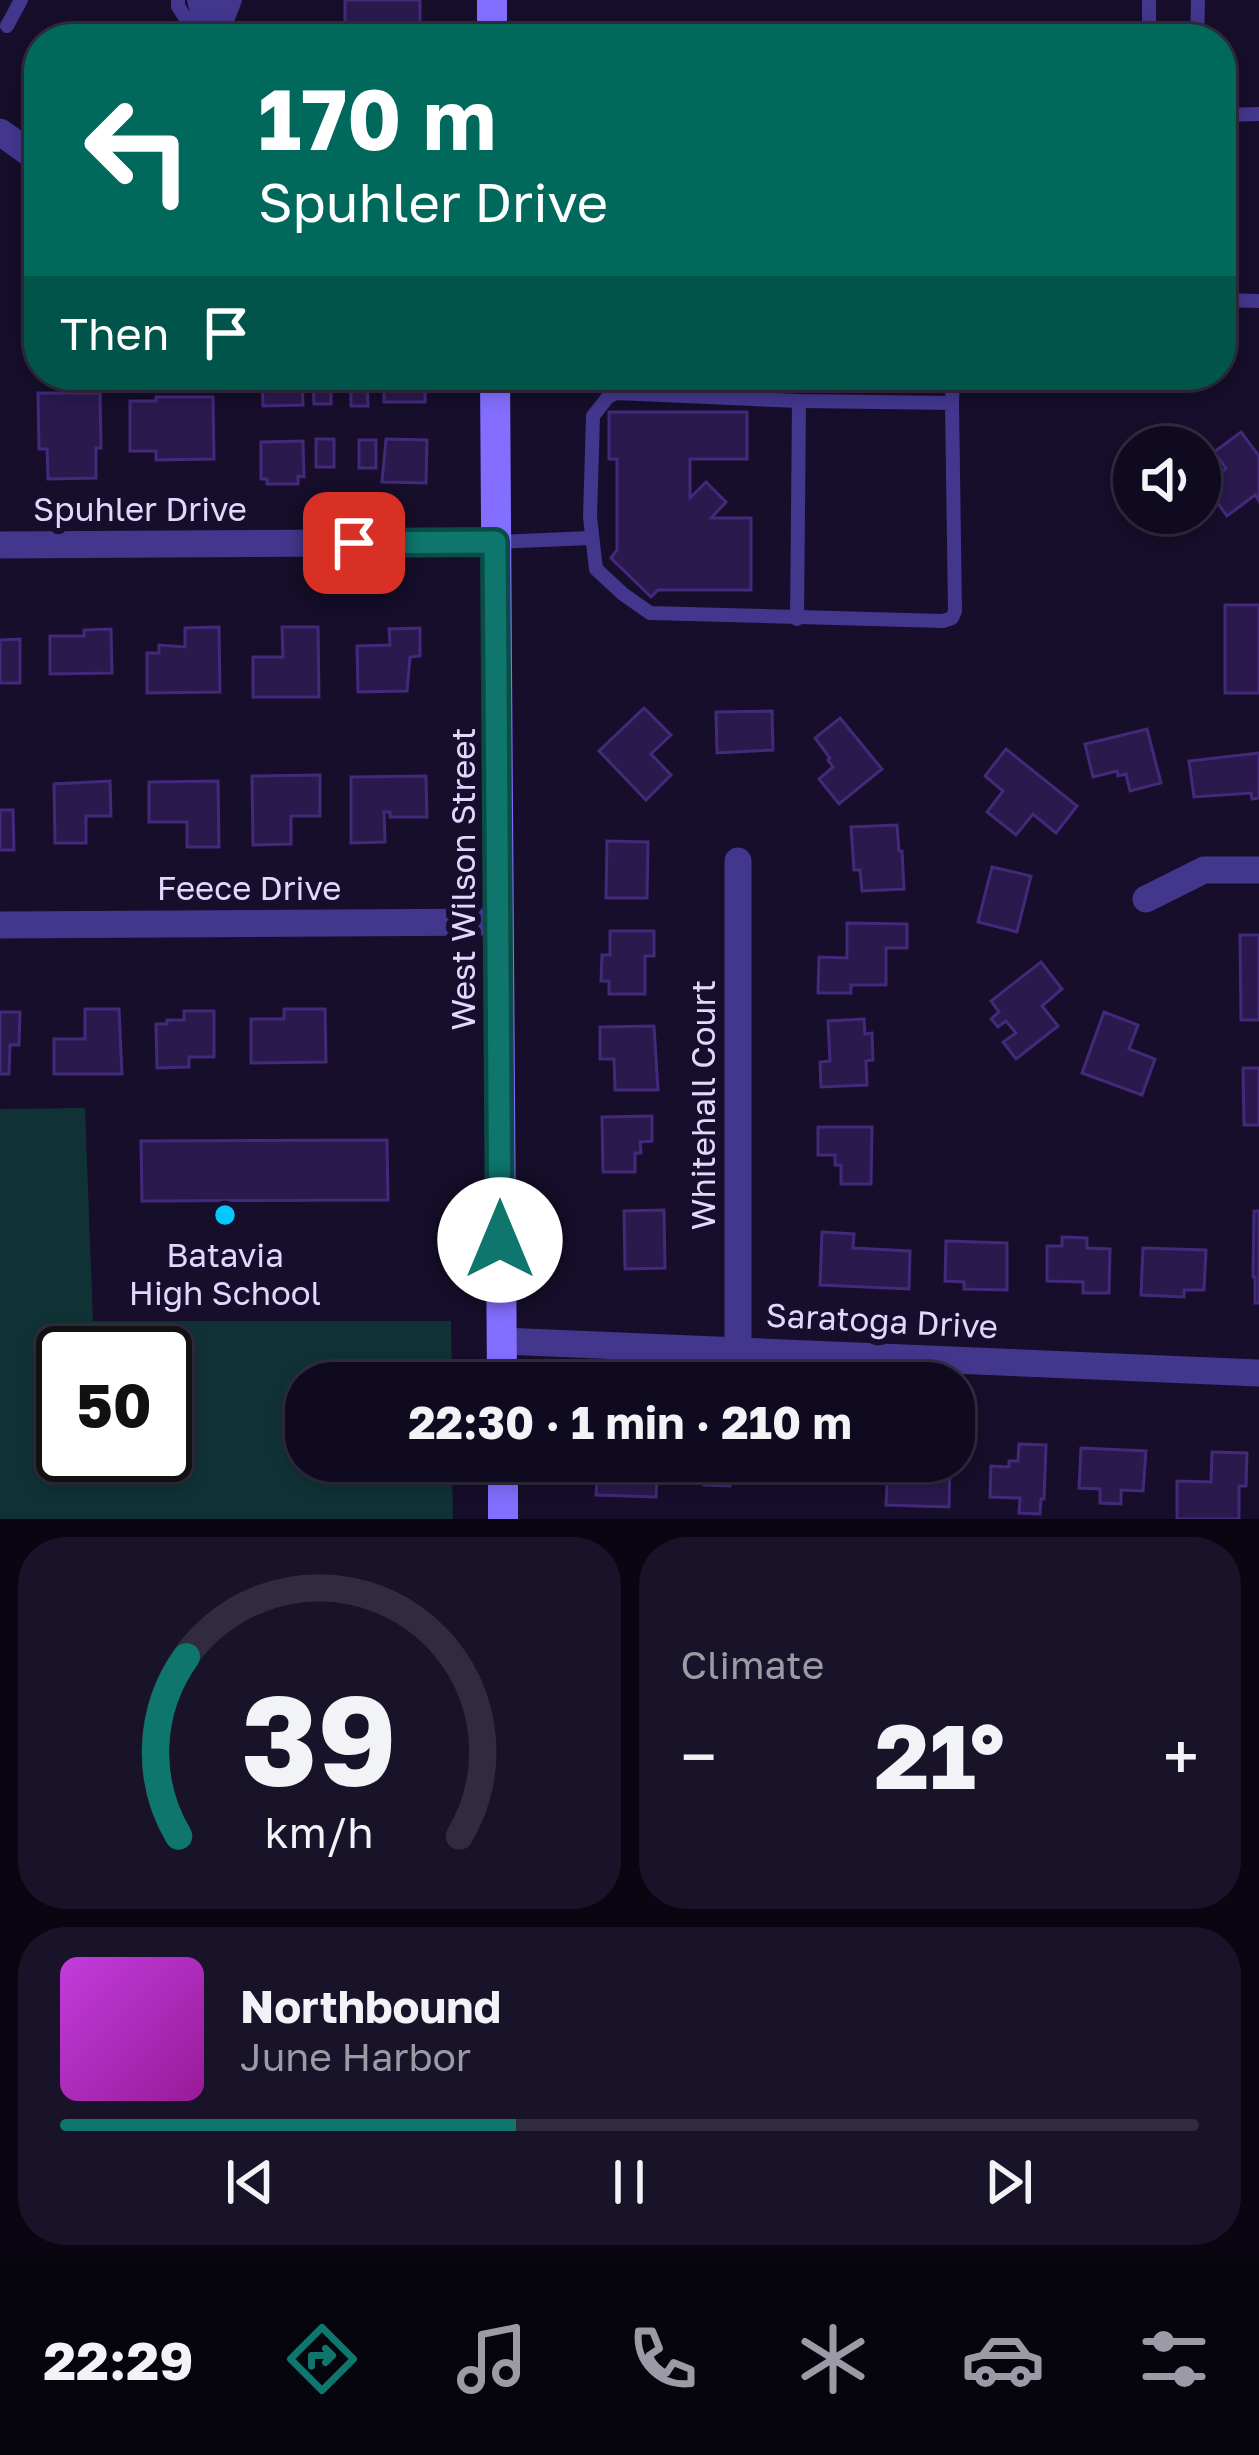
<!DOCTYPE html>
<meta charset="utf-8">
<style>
:root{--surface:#100a20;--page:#191329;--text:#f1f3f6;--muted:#9c9aa5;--line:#302b3e;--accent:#0f766e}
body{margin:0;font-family:"Golos Text",sans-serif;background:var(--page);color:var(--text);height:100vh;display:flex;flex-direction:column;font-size:45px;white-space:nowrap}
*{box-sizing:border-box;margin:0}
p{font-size:39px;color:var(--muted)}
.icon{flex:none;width:66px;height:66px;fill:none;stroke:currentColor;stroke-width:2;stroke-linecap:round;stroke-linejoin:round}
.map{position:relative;height:1519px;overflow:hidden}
.sheet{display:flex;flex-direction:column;gap:18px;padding:18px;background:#090612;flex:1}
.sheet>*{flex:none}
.guide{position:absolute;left:24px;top:24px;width:1212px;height:366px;border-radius:48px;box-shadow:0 6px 18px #0003,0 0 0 3px var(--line);background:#00695c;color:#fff;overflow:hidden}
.tools{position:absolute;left:1113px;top:426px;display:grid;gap:24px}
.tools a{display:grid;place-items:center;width:108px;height:108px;border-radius:50%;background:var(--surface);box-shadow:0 6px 18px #0003,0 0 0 3px var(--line);font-size:60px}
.speed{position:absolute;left:36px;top:1326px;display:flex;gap:24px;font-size:60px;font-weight:700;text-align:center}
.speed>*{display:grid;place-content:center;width:156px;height:156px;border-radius:50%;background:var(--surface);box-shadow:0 6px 18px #0003,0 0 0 3px var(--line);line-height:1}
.speed .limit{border:6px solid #111;border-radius:18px;background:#fff;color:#111}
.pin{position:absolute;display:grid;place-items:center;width:102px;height:102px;color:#fff;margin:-51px;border-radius:24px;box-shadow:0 6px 18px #0006}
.me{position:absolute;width:132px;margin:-66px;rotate:0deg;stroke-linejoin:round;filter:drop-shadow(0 0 9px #0008)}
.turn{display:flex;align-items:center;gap:42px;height:252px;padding:0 36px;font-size:54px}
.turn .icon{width:156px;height:156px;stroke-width:2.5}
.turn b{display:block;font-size:84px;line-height:102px}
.then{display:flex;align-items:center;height:114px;padding:0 36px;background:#0003;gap:24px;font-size:45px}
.big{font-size:90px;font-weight:700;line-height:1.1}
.sheet .tile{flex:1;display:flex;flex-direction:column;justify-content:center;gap:18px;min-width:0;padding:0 42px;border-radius:48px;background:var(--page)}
.sheet .dial{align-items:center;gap:0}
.dial svg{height:312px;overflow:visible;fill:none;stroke:var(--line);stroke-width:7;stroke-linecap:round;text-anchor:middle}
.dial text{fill:var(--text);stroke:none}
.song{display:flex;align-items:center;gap:36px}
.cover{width:144px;height:144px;border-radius:18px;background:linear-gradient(135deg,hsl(290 70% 55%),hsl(300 70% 35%))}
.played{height:12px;border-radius:6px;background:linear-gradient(90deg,var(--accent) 40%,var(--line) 40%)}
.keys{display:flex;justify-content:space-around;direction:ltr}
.heat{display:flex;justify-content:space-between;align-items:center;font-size:66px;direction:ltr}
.sheet .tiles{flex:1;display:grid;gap:18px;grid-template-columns:1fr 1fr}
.tile:last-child{grid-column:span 2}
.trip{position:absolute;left:285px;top:1362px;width:690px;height:120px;border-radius:48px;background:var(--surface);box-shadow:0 6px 18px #0003,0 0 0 3px var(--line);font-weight:700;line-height:120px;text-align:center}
.menu{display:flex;height:192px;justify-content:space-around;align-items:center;background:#06040d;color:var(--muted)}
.menu .icon{width:84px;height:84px}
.menu .current{color:var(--accent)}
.menu b{font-size:54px;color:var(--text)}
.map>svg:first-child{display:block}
</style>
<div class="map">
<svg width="1259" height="1519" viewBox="0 0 1259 1519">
<rect width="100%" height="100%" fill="#160e2a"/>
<path fill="#113235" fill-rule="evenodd" d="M85,1108L93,1321H451L452,1383H306V1461H452L453,1519H0V1109ZM63,1353H165V1455H63Z"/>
<g fill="#29194d" stroke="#43297a" stroke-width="3">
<rect x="345" y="0" width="75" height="39"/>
<polygon points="262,375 307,375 307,379 302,379 303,405 263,406"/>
<rect x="384" y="375" width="41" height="27"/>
<polygon points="313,376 331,376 331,404 314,404"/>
<polygon points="351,377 367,377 368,406 351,406"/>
<polygon points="38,393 100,393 101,448 96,448 96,478 48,479 47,449 39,449"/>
<polygon points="156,397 213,397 214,459 156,460 156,451 130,451 130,401 156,401"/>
<polygon points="609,412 747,412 747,459 690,459 690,498 706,482 726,502 711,518 751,518 751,590 658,590 651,597 611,558 617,550 617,459 609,459"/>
<polygon points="1241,432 1259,456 1259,501 1255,495 1227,516 1200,479 1200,469 1214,459 1223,471 1226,468 1214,452"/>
<rect x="316" y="439" width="18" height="28"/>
<polygon points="386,439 427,440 426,483 382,482"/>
<rect x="359" y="440" width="17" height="28"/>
<polygon points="303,441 304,477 298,476 298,484 267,484 267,479 261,479 261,442"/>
<rect x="1225" y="605" width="34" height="88"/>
<polygon points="219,627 220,692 147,693 147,653 159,653 159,645 185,647 185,628"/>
<polygon points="282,627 318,627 319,697 253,697 253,657 283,657"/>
<polygon points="420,628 420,656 410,657 407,691 358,692 357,646 390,645 389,629"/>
<polygon points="111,629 112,673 50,674 50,636 84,636 84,630"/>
<polygon points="20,639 20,683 0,683 0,640"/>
<polygon points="644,708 671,735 651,754 671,775 646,800 599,751"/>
<polygon points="772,711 773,750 717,753 716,712"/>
<polygon points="840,718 882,769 839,804 819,779 833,767 828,760 830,758 815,738"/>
<polygon points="1147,729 1161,783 1130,791 1126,774 1118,776 1117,771 1093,777 1085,744"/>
<polygon points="1006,749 1077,806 1056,833 1033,814 1016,835 987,812 1003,791 985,776"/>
<polygon points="1259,753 1259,798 1252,799 1251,793 1194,797 1189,761"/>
<polygon points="320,775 320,816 291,816 291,844 253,845 252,776"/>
<polygon points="426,776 427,817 390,817 390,812 384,812 385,842 351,843 351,777"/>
<polygon points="110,781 111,816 86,816 86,843 55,843 54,784"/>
<polygon points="218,781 219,847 187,847 187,822 149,822 149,782"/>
<polygon points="0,810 13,810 14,850 0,850"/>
<polygon points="897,825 899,851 902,851 904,889 862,891 860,870 854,870 851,827"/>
<polygon points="607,841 648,842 647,898 606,898"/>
<polygon points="992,867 1031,876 1017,932 978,922"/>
<polygon points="847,923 907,924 907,948 886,948 886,985 851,985 851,993 818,993 819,957 847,958"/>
<polygon points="610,931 654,931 654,956 645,956 645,994 609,994 609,981 601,981 602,955 610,955"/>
<polygon points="1240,935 1259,935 1259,1020 1241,1020"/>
<polygon points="1041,962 1062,989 1042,1006 1058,1026 1016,1059 1003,1042 1016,1033 1006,1021 998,1027 991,1019 999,1012 991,1001"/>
<polygon points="85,1009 119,1009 122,1074 54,1074 54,1039 85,1039"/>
<polygon points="284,1009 325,1009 326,1062 251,1063 251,1019 284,1019"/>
<polygon points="184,1011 214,1011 214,1057 189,1057 189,1067 157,1068 156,1024 167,1024 167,1020 184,1020"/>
<polygon points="0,1012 20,1012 19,1045 10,1045 9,1074 0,1074"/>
<polygon points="1104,1012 1138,1025 1129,1049 1155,1059 1142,1095 1082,1073"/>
<polygon points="864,1019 865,1034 872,1033 873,1060 866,1061 867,1085 821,1087 820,1062 830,1061 828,1021"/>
<polygon points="654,1026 658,1090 615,1090 614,1059 600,1059 600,1027"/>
<polygon points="1243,1068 1259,1068 1259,1125 1244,1125"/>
<polygon points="652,1116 652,1141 640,1142 641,1153 635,1153 635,1172 603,1172 602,1117"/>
<polygon points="818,1127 872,1127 871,1184 841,1184 841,1165 835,1165 835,1155 818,1155"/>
<polygon points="387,1140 388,1200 142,1201 141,1141"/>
<polygon points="664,1210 665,1268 625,1269 624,1211"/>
<polygon points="1254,1211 1259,1211 1259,1303 1255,1303 1255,1277 1253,1277"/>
<polygon points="822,1232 854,1234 853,1248 910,1251 909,1289 820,1285"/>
<polygon points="1062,1237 1087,1238 1087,1248 1110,1249 1109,1293 1083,1293 1083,1282 1047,1281 1047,1246 1062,1246"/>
<polygon points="946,1241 1007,1243 1007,1290 964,1289 964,1282 945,1281"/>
<polygon points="1143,1248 1206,1250 1204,1290 1184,1290 1184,1297 1141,1295"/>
<polygon points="1019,1444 1046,1445 1044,1499 1041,1499 1040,1514 1019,1513 1020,1498 990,1497 991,1466 1009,1467 1009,1461 1018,1461"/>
<polygon points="1081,1448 1146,1451 1143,1491 1121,1490 1121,1504 1100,1503 1100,1489 1079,1488"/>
<polygon points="1212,1452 1247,1453 1246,1486 1239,1486 1239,1519 1177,1519 1177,1481 1211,1482"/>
<polygon points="598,1461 658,1461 656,1497 596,1495"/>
<polygon points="685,1461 745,1461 744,1479 730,1478 730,1486 704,1485 704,1477 685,1477"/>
<polygon points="792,1461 847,1461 847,1473 791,1472"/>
<polygon points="915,1461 950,1461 949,1507 886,1505 888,1466 915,1467"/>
</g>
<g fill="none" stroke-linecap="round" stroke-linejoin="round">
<g stroke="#43368d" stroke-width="14">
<polyline points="178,0 178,6 198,39"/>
<polyline points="194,0 203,35"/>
<polyline points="208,0 210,37"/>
<polyline points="7,26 21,0"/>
<polyline points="217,30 222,0"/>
<polyline points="220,39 235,0"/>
<polyline points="1149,39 1149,0"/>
<polyline points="1197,39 1198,0"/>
<polyline points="1221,115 1259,114"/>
<polyline points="1221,300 1259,301"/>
<polygon points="616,393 799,401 952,403 955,611 952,618 943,621 650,613 623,594 596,569 590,517 593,416 608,397"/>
<polyline points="952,403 953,375"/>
<polyline points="495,542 591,538"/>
<polyline points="797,619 799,401"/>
</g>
<g stroke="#43368d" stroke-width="27">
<polyline points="0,132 39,160"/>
<polyline points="0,545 495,542"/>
<polyline points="738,861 738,1350"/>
<polyline points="1146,899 1204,870 1259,870"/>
<polyline points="0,925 498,922"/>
<polyline points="502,1341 1259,1373"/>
</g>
<g stroke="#836eff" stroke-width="30">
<polyline points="492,0 492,39"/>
<polyline points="495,375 502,1383"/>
<polyline points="503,1461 503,1519"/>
</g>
</g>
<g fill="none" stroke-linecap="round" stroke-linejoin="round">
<defs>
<polyline id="route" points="354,543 495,542 500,1240"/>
</defs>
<use href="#route" stroke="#0a4d48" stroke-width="30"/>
<use href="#route" stroke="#0f766e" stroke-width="21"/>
</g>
<circle fill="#03c8ff" stroke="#160e2a" stroke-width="4.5" cx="225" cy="1215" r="12"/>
<g text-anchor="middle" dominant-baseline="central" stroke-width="12" stroke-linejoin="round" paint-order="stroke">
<g font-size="33" fill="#e1d7ff" stroke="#160e2a">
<text x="140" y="508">Spuhler Drive</text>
<text transform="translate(462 879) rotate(-90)">West Wilson Street</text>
<text x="249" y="887">Feece Drive</text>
<text transform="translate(702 1105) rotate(-90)">Whitehall Court</text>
<text transform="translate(882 1320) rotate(3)">Saratoga Drive</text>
</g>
<g font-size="33" fill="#e1d7ff" stroke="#160e2a">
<text x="225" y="1254">Batavia<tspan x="225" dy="38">High School</tspan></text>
</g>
</g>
</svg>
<div class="tools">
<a><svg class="icon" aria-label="sound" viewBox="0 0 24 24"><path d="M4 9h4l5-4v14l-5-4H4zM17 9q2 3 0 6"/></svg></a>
</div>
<div class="speed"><div class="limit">50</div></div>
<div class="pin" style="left:354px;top:543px;background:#d93025"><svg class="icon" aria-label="arrive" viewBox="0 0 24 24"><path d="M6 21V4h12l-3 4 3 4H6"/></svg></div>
<svg class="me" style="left:500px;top:1240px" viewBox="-20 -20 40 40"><circle r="19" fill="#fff"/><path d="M0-13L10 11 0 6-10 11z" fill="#0f766e"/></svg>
<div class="trip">22:30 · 1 min · 210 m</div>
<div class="guide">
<div class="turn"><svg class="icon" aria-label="left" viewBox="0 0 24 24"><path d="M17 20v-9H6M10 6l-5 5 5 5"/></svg><div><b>170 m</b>Spuhler Drive</div></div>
<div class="then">Then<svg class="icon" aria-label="arrive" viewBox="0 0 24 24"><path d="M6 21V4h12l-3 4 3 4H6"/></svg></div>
</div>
</div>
<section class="sheet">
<div class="tiles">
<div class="tile dial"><svg viewBox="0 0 100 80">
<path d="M14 69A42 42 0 1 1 86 69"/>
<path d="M14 69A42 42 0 0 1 16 23" stroke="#0f766e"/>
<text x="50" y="56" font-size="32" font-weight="700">39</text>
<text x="50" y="72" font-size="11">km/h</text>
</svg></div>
<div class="tile"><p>Climate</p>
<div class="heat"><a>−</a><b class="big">21°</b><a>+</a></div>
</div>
<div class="tile">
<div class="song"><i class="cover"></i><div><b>Northbound</b><p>June Harbor</p></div></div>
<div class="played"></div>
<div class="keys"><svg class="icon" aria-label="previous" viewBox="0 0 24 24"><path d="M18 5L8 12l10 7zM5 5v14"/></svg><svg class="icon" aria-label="pause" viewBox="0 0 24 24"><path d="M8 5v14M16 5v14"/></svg><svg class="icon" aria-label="next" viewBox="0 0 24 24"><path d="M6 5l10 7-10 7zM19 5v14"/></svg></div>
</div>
</div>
</section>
<nav class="menu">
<b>22:29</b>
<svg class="icon current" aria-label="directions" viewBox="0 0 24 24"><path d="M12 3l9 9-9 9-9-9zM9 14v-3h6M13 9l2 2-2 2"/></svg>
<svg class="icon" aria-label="music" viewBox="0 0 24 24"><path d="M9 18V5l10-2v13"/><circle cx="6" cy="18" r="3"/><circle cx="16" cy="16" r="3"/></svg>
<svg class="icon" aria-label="phone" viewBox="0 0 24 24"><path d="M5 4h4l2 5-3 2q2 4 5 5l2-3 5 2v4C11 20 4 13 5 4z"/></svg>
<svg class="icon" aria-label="climate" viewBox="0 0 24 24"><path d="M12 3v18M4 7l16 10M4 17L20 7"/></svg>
<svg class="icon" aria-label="car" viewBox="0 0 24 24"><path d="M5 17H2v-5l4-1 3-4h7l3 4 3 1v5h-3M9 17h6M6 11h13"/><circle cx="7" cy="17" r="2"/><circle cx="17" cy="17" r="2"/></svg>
<svg class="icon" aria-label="filters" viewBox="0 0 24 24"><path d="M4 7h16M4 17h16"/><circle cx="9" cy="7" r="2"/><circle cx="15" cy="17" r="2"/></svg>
</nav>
